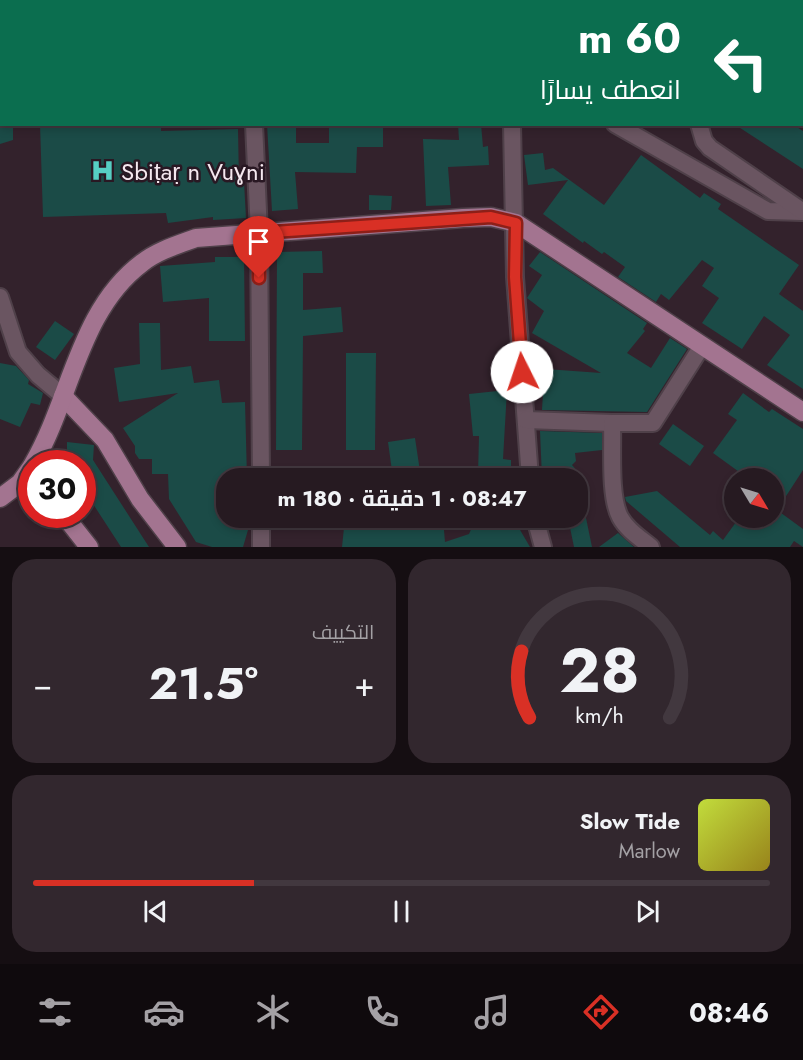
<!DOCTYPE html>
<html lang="ar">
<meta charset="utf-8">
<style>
:root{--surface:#261a21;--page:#32272e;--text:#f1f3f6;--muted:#a4a1a5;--line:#42383f;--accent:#d93025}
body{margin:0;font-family:Jost,Cairo,sans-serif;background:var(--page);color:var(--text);direction:rtl;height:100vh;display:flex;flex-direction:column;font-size:22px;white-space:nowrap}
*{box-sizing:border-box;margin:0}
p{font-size:20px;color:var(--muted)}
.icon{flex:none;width:33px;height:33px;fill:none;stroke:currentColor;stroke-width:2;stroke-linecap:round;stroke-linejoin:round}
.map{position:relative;height:547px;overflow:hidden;direction:ltr}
.drawer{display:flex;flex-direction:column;gap:12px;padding:12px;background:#150e12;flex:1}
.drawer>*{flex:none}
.hud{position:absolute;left:0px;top:0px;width:804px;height:126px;box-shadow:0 3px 9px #0003,0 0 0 2px var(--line);direction:rtl;background:#0b6e4f;color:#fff;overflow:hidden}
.needle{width:39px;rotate:128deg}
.fabs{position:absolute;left:724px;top:468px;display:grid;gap:12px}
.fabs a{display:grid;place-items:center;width:60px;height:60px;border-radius:50%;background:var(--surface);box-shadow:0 3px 9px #0003,0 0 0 2px var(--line);font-size:30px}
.speed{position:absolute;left:18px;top:450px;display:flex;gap:12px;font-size:30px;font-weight:700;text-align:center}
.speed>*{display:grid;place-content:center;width:78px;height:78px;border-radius:50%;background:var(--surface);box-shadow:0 3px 9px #0003,0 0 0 2px var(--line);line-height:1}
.speed .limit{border:9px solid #d22;background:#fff;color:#111}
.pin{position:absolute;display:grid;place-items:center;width:51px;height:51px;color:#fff;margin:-62px -26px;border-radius:50% 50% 50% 0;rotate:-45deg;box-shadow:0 0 6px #0007}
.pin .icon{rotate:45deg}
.me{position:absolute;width:66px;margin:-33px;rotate:356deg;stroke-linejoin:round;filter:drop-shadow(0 0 4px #0008)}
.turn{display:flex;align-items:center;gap:21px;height:126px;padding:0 24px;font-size:27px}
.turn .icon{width:78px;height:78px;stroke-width:2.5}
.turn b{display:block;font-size:42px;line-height:51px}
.big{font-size:45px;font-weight:700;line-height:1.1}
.drawer .card{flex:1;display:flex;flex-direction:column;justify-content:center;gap:9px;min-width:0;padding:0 21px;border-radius:24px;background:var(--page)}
.drawer .dial{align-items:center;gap:0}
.dial svg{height:156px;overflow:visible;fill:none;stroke:var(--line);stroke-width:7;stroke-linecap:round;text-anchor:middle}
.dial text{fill:var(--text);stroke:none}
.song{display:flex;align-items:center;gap:18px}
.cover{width:72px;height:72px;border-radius:9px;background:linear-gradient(135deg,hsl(70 70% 55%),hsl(50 70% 35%))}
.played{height:6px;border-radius:3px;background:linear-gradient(90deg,var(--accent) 30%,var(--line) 30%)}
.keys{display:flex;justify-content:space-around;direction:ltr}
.heat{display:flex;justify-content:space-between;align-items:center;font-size:33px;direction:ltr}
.drawer .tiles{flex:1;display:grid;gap:12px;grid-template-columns:1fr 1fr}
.card:last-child{grid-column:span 2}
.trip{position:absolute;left:216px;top:468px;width:372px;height:60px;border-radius:24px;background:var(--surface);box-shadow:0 3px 9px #0003,0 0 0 2px var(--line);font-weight:700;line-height:60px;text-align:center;direction:rtl}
.tab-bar{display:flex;height:96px;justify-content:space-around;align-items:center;background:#0f0a0d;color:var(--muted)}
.tab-bar .icon{width:42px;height:42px}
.tab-bar .current{color:var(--accent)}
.tab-bar b{font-size:27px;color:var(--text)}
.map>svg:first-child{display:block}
</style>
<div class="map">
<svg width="803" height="547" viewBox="0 0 803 547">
<rect width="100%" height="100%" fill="#33222c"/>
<g fill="#1b4b47">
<polygon points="0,124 13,124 13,140 0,144"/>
<polygon points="40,124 161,124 161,131 238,129 239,182 244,182 246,218 213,220 213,217 168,223 166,213 43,217"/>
<polygon points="267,124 296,124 296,143 329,143 329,124 383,124 383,147 357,147 356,173 295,172 298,209 272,211"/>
<polygon points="458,124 481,124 483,147 488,146 489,165 448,167 451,205 426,206 423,139 459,140"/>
<polygon points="734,124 792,124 803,131 803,169"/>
<polygon points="543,153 545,170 553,168 604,205 641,155 700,198 704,193 721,204 718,209 799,265 779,294 803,311 803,389 767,365 790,335 764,316 742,349 702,323 719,298 702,286 714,268 702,260 669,300 661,294 656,302 618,277 625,267 604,252 602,254 584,241 583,243 543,214 568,180 528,185 524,155"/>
<polygon points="369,195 392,196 391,210 369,210"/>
<polygon points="322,251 323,273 303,273 303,310 341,307 343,332 303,336 302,450 276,450 277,252"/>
<polygon points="540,252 647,323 643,329 645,331 627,353 651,368 670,338 687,349 647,412 542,410 543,393 534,388 532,368 601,373 532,333 544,311 527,298 542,275 529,266"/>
<polygon points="215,257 244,257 245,341 209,341 209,298 163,302 160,266 215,262"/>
<polygon points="55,321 74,334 55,360 36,347"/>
<polygon points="139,323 160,323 161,370 191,366 194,383 219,380 222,403 245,402 247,478 226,478 226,518 248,518 248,530 243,547 212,547 196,542 169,499 168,474 152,474 152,459 139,459 135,453 135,446 123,428 178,393 119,402 114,368 140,364"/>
<polygon points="346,353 376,353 375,450 346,450"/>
<polygon points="0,363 16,366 29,380 28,384 43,393 40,405 31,403 20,427 0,419"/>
<polygon points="507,390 503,459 511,460 511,476 478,475 479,436 473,436 469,394"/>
<polygon points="743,393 769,412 772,409 803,429 803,470 777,510 803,529 803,547 794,541 790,547 680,547 626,501 625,497 657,491 710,535 713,531 723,540 739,518 774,518 774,478 759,478 745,469 742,474 713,453 737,420 728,414"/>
<polygon points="673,424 704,446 690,466 659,444"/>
<polygon points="540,431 602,433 602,450 575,453 576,461 572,465 583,478 542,478"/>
<polygon points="415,438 421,478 393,478 388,442"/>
<polygon points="67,442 94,445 93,460 149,547 121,547 82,487 82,464 67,464"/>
<polygon points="345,518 372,518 371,526 398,525 398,518 443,518 445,542 469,534 473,525 487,530 485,518 510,518 511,526 516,523 530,547 342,547"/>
<polygon points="568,518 586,518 592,547 574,547"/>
<polygon points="618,533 634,547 599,547"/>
</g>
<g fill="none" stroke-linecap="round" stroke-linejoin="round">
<defs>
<g id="street">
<polyline points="233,0 234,2"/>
<polyline points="444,0 446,2"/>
<polyline points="700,0 702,2"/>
<polyline points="786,2 787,0"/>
<polyline points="802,110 803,110"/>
<polyline points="254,124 259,233 261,478"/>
<polyline points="512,124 515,277 530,478"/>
<polyline points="615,124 768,211 803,212"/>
<polyline points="699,124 704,141 710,148 802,211"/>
<polyline points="0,297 18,352 38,375 63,396"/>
<polyline points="526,420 612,423"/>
<polyline points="261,518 261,547"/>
<polyline points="535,518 543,547"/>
<path d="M651,547C640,538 627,530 620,517C609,496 613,448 612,423H653L702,346"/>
</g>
<g id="primary">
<polyline points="63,396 105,440 140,499 177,547"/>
<path d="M33,464C71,399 79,310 142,263C157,251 177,245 196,238L463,218L491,217L516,223L803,412"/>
<polyline points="0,498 20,483 32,466"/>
<polyline points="63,514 89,547"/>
</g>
</defs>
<use href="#street" stroke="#4f4049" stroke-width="20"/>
<use href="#primary" stroke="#4f4049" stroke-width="21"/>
<use href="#street" stroke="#6a5561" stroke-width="16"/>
<use href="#primary" stroke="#a37490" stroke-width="18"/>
</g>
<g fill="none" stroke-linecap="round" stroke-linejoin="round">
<defs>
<polyline id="route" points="259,278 259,233 491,217 516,223 515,277 522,372"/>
</defs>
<use href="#route" stroke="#8d1f18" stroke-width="15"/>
<use href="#route" stroke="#d93025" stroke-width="10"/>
</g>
<defs>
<symbol id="hospital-bare" viewBox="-9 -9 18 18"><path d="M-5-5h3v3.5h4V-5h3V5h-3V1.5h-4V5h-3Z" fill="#56cec3" stroke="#291823" stroke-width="2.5" paint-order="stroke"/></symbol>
</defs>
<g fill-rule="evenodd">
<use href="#hospital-bare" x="86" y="154" width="33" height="33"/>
</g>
<g text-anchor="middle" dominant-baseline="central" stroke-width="5" stroke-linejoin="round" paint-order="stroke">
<g font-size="24" fill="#f5e8ef" stroke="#291823" text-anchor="start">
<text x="121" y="171">Sbiṭaṛ n Vuɣni</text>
</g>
</g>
</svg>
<div class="fabs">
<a><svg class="needle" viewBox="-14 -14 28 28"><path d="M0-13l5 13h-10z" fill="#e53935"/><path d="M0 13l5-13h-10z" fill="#a4a1a5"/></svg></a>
</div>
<div class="speed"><div class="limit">30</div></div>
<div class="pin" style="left:259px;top:278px;background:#d93025"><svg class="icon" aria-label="arrive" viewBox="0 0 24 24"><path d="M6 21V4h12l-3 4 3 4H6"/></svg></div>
<svg class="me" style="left:522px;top:372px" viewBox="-20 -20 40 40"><circle r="19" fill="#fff"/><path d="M0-13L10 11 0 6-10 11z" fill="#d93025"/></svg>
<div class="trip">08:47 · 1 دقيقة · 180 m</div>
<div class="hud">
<div class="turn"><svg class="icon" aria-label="left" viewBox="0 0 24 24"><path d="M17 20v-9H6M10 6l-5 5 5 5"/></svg><div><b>60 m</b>انعطف يسارًا</div></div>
</div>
</div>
<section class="drawer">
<div class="tiles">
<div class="card dial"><svg viewBox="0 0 100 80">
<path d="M14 69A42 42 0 1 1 86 69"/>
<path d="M14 69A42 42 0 0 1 10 35" stroke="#d93025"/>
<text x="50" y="56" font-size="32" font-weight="700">28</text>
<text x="50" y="72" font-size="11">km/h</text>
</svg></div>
<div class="card"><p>التكييف</p>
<div class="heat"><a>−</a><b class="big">21.5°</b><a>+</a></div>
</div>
<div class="card">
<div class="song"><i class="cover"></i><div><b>Slow Tide</b><p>Marlow</p></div></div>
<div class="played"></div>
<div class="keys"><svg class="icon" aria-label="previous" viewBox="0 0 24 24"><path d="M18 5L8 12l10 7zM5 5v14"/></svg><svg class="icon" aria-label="pause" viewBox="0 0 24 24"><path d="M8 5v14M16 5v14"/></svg><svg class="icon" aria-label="next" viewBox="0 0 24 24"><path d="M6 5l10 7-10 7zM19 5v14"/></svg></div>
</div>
</div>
</section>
<nav class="tab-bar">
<b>08:46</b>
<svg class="icon current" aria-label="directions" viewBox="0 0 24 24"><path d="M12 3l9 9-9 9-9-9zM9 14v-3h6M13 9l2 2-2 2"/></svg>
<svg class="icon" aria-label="music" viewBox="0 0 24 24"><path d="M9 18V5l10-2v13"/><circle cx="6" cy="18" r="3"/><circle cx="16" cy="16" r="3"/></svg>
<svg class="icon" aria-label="phone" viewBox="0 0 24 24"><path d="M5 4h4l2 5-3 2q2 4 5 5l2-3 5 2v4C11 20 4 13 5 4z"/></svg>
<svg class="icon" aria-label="climate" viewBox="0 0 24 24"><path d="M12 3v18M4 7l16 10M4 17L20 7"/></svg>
<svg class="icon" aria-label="car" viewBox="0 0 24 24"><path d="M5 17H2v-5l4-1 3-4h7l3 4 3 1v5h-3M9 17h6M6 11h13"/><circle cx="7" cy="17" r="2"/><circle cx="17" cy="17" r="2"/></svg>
<svg class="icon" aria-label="filters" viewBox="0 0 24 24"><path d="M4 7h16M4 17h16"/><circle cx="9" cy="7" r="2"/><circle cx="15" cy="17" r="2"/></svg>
</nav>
